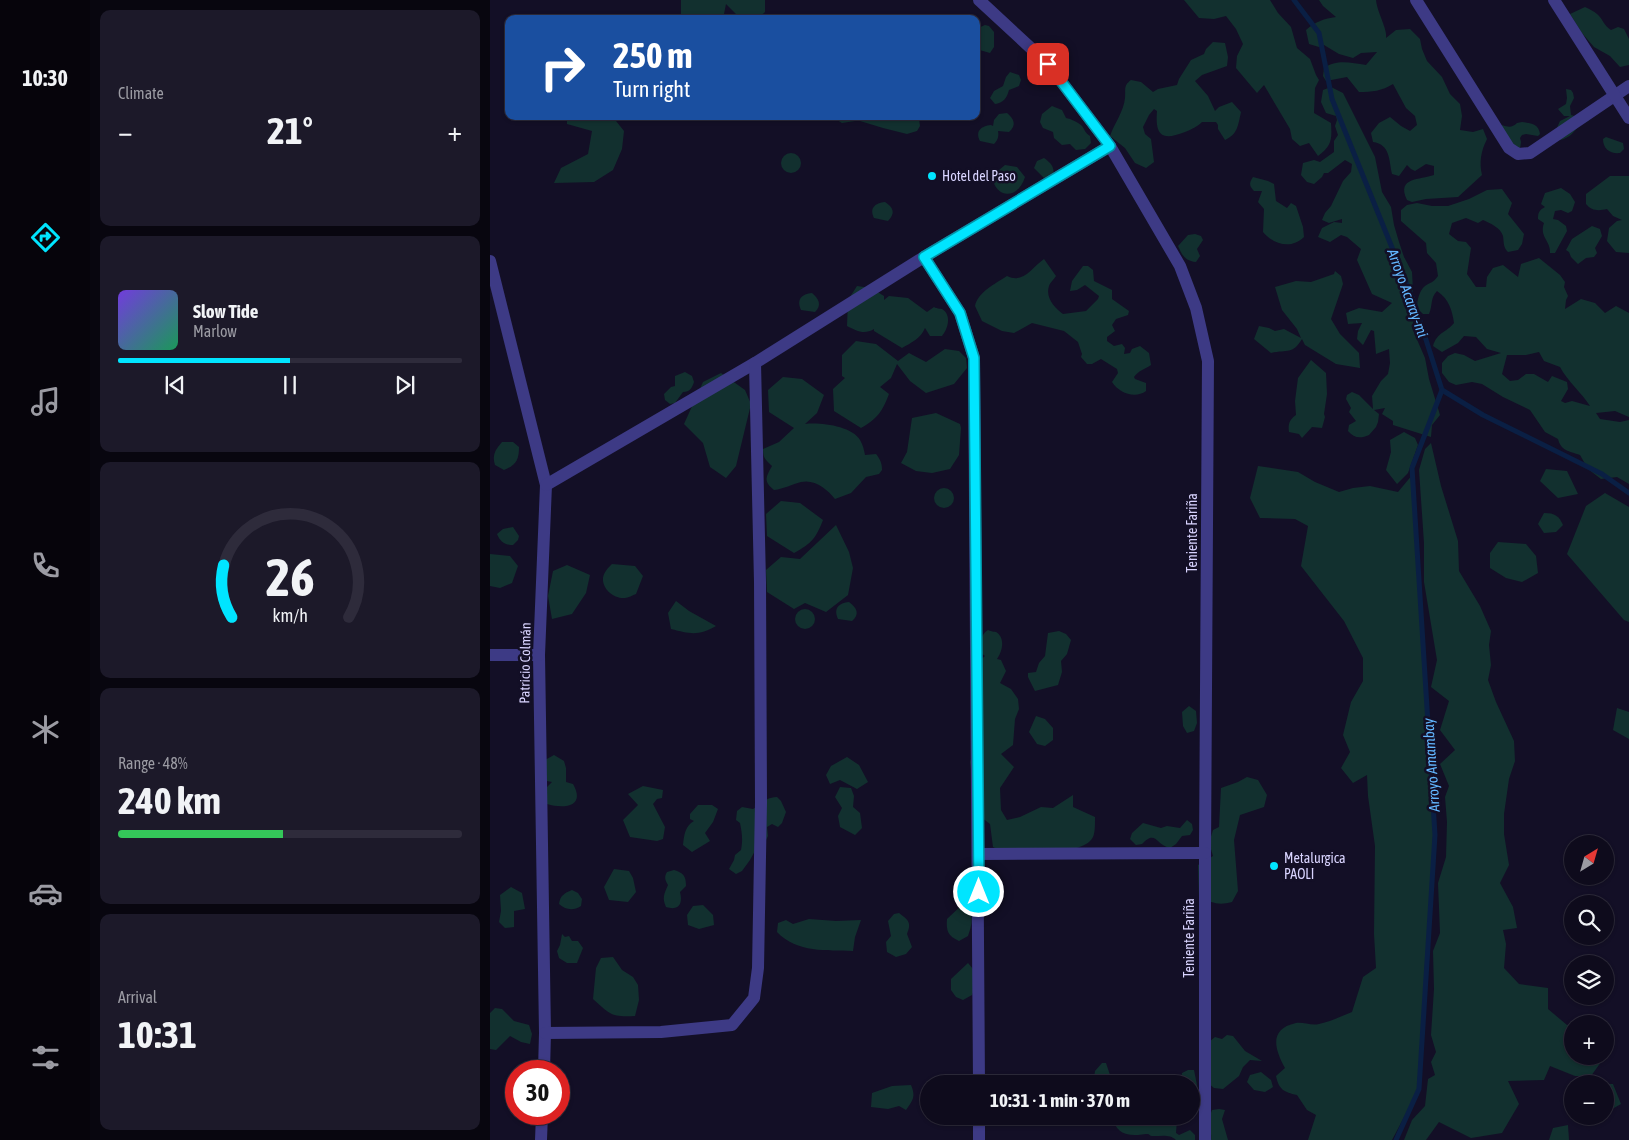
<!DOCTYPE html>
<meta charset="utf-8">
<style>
:root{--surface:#0e0b1c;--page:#1c1929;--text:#f1f3f6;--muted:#9b9ba3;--line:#2e2b3b;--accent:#00e5ff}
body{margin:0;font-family:"Asap Condensed",sans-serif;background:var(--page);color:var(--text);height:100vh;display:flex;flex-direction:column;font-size:19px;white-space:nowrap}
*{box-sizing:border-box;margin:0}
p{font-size:16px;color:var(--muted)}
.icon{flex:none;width:28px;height:28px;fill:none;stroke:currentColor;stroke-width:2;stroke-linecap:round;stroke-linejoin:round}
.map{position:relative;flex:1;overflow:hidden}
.details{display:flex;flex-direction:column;gap:10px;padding:10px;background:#08060f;width:400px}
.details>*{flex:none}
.banner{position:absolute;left:15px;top:15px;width:475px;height:105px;border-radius:10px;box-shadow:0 1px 4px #0004,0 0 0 1px var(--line);background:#1a4fa0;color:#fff;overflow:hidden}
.needle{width:32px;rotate:37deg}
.controls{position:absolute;left:1074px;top:835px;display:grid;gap:10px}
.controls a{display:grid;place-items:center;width:50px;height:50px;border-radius:50%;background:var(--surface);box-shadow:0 1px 4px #0004,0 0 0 1px var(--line);font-size:25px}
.speed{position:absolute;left:15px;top:1060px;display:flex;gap:10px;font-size:25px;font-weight:700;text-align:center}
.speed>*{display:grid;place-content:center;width:65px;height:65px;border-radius:50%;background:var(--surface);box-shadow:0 1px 4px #0004,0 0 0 1px var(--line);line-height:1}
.speed .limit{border:8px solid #d22;background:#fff;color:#111}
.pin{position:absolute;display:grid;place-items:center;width:42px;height:42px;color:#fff;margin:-21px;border-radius:10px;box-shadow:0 2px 8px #0006}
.me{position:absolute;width:55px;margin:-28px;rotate:0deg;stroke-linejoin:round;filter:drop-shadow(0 0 4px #0008)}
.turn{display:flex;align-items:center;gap:18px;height:105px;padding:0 25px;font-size:22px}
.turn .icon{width:65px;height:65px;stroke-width:2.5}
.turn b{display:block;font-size:35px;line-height:42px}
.big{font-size:38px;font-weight:700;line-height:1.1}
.details .card{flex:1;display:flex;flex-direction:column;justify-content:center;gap:8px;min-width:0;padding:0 18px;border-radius:10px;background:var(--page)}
.details .dial{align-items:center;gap:0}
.dial svg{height:130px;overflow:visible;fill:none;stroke:var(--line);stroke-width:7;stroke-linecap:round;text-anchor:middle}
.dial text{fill:var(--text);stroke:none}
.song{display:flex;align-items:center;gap:15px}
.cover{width:60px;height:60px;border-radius:8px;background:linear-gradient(135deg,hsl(260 70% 55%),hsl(150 70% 35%))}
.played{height:5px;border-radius:2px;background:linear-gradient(90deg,var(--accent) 50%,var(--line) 50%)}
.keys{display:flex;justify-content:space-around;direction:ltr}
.heat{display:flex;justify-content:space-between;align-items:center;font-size:28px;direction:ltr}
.charge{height:8px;border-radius:4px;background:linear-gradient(90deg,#34c759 48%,var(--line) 0)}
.trip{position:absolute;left:430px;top:1075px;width:280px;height:50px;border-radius:25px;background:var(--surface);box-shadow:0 1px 4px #0004,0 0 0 1px var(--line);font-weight:700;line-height:50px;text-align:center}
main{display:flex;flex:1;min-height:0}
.menu{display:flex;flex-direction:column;width:90px;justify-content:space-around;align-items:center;background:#06040b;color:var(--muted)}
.menu .icon{width:35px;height:35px}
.menu .active{color:var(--accent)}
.menu b{font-size:22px;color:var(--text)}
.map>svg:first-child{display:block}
</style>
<main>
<nav class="menu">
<b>10:30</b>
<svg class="icon active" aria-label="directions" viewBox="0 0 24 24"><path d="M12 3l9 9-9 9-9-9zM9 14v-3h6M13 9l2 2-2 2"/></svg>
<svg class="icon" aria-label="music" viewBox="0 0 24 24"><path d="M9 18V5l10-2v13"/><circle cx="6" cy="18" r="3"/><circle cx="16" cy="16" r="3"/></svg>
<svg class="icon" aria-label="phone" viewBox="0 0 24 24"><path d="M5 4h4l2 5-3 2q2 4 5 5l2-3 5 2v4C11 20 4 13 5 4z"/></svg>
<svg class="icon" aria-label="climate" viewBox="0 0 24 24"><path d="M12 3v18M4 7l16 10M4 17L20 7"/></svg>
<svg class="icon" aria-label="car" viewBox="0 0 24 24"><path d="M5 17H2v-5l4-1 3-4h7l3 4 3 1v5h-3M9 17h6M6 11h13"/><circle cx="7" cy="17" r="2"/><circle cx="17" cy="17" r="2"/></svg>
<svg class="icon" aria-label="filters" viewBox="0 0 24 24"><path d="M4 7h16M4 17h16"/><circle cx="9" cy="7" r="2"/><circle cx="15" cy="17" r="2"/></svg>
</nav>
<section class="details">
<div class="card"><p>Climate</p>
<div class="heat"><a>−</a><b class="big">21°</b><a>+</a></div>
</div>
<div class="card">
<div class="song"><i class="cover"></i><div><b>Slow Tide</b><p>Marlow</p></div></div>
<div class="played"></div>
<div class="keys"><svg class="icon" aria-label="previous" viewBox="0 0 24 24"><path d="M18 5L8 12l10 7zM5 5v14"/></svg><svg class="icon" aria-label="pause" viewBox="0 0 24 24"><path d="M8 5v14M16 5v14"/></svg><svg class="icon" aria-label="next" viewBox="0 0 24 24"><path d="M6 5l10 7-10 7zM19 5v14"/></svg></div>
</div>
<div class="card dial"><svg viewBox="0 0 100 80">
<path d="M14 69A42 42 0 1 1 86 69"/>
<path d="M14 69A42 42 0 0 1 9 37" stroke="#00e5ff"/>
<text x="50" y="56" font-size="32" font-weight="700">26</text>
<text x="50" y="72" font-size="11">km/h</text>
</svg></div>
<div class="card"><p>Range · 48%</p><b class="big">240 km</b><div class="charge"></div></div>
<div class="card"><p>Arrival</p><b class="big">10:31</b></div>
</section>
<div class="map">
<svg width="1139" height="1140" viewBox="0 0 1139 1140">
<rect width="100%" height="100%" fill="#130f26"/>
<g fill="#12302f" fill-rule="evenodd">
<polygon points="191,0 275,0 275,12 267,19 251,19 236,4 233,19 191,19"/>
<path d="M694,0H780L788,13L801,27L807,48L820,59L826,75L829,80L825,88L824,113L841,123C842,139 842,146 828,156L819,143L810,146L802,139L800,129L774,85L767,93L746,68L747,56L753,44L746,29L736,16L724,19L709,18Z"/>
<path d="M829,0H886C887,12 898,30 896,38L906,30L920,29L930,39L932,49L937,61L952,77L960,94L970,104L972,116L970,130L983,132L993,129L997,139C991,151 989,162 992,175L968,197L936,199L922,202L917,200C906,177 930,180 944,175V166L936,164L925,171L921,169L917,165L909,176L902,174C899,160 900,144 883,142L881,133L889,123L900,117L911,126L920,131L927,125L925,116L916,108L903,84C892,91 882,92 869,92L857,77L836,81L833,76L834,68C847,59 861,63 876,65L887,52L871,53L863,58L849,54L834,45L829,47L819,44L816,30C826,21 834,19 846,17L833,6Z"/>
<path d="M1095,7C1099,9 1104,11 1107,14C1113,19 1114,26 1121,30L1128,27L1134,29L1139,39V65L1130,67L1120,56L1104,47L1092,33L1080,14Z"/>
<polygon points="495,25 499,26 504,32 504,47 500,53 486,49 486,29"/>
<path d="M723,42L735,43L738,57L737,66L712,75L705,81L718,96L725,111L729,107L742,102L751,112C748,125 748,134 735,140L728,129V125L726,122H712C707,127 702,129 695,132C672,141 665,136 667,111L664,109L659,115L653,127L655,134L661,139L664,162L656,168L645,163L635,148L620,136C624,124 634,111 635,98C636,89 633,86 641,80L651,82L663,92L668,89L687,85L689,79L701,60L714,54L716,49Z"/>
<path d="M520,72L529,75L531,80L529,86L519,90C517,98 513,103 505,104L500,98L504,91L513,86L516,77Z"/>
<path d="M841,87L853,93L885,157L892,192L901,207L904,225L909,242L914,257L922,272L923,291L915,300L924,302L922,310L924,319L922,328L935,358L939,379L950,415L942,425L941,437L903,425V421L892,414L895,408L884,410L889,414L888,422L886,427L879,435C870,439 864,438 858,431L859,425L866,421L859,412L861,408L856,399L857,395L862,392L869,395L883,409L882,396L891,381L898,374L900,363L899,349L886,354L884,331L881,330L873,345L867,339L868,331L872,323L858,324L856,313L869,308L892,312L902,303L882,294L867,260L871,249L857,237L851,235L840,242L828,237L832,228L844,222L852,223V219L839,223L832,220L835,213L841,206L853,181L861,172L862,164L855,160L838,173H834L832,177L824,184L817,182L811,175L813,163L824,160L830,162L844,152V141L848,135L845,126L847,120L846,116L836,113L831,102L833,90Z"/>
<path d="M1076,89L1081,90L1083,93L1084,98L1080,106L1081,115L1099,120C1096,123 1091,124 1088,127C1082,134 1079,138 1070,140L1066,130L1070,121L1080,116H1074L1068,109L1076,104L1077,98Z"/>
<path d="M562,106L572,110L576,118C581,119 588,122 592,126C595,130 595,133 600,136L601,143L595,149L586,150L580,144L572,145L564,138L563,132L553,128L550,122L552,114Z"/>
<path d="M517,113C524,119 527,125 519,132L508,131C509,136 508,140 504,144L490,141C485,131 491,126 501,125L503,126L504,120L509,114Z"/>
<polygon points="77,116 122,116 134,131 132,149 123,170 104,182 64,183 71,168 98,154 102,131 77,124"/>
<polygon points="423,116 429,119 430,126 427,131 417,134 393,128 370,121 365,121 352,123 342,117"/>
<path d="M1032,122C1041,123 1049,124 1050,134L1048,136L1036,134L1032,135L1030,138L1031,142L1030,149L1007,132L1012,125C1018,127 1022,128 1027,123Z"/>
<path d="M1116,137L1133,143L1134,149L1130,153C1120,154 1113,149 1113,139Z"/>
<circle cx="301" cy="163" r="10"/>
<path d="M554,158C561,163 565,167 563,176L554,178L544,168L547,161Z"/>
<path d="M515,165L527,167L535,177C528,200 505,199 502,176Z"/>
<path d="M1120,176H1139V253L1126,252L1117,241L1119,228L1127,221L1132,220L1123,216L1117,209C1108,211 1102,211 1096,204V194Z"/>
<path d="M763,177L778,181L784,184L786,201L797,208L801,203L806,206L813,227L814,237C801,250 783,244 773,232L774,209L768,202L772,191H764C759,186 759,183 763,177Z"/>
<path d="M1071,188L1080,194L1085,202L1082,211L1078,213L1071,210L1065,211L1063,219L1068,220L1076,226L1077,231L1065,253H1060C1061,241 1049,237 1054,223L1048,219C1048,213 1049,210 1055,207L1051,204L1055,193Z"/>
<path d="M1012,189L1022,203L1018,214L1034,234L1032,244L1028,250L1018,252C1013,247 1014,243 1013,236C1011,228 1000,223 993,220L988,223L976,218L962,223L959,234L968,241L976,242L981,248L977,274L986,287H996L997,277L1003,268L1013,265L1028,277L1031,264L1049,258L1070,275L1075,282L1074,287L1078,296L1076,300L1075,309L1091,299L1105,303L1115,313L1126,306L1139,313V417L1125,411L1106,413L1110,419L1130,422L1139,420V484L1127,477L1111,479L1098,469L1090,455C1079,451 1071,451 1068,439L1055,432L1040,410L1013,397L992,384L982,382L966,385L959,382L952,373V363L958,356L965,353L974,355L985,361L1011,353L997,349L986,337L974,336L968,343L952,352L943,346C947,332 956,333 964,323C962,310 959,299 947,291C940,298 943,305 939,314H933L927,308C927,301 929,291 935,286C942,281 942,284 948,276L946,263L937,253L936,243L911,221V210L917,205L927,203L942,206H958L979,199L997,190ZM1049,352L1054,361L1070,367C1078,382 1092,393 1100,406L1082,401L1075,403L1071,401L1078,389L1077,382L1062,376L1058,382L1044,374H1036L1028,380L1020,381L1012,374L1017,355H1036Z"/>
<path d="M395,202C403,207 406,213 398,221L384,218C379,208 385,203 395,202Z"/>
<polygon points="1102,226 1110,229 1112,236 1105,248 1107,253 1104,257 1096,258 1088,264 1081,257 1079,252 1076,250 1082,239"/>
<path d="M705,234L711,236L713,240L707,249L710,256L706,262C695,261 692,255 688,246L698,235Z"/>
<path d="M554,259L566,276C564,279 560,283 559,286C555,298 565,308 573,314L596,311L608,299L609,296L595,285L587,290L580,291L582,281L593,266H598L603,270L604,281L622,290V299L639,311L638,315L626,319L622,325L625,331L617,337V341L624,346L632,344L635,348L634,354L640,353L642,349L650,346L659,353L661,365C655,369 648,371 644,377L645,379L656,383V391C645,399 629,393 622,382L628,373L627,369L611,359L602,364H597L591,357L592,354L588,342L574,331L542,323L524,333L512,331L492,321L485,306C488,292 505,284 517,276C534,284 541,268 554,259Z"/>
<path d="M845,271L851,276L853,284L841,319L850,334L869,353L870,368L846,364L815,345L812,339C802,355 798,349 781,353L764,339L769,326L779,328L785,331L794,329L811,338L807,329L792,310L785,287L806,281L821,282L844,274Z"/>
<path d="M367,286L381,288L394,296V300L399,296L418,298L437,312L444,307C444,308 452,309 452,309C462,315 458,329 452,336H440L435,328C431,338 421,343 412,348L384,331V329C374,335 367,331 357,326L358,300Z"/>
<path d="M322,293C329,299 332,305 325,312L311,310C306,299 312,294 322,293Z"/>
<path d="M366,341L386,344L408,361L419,353L436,362L455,349L469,351L476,358L477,368L464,384L436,393L420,381L407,364L401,378L390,387L399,394C392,412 388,418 371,428L344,411L343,389L355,378L352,376V355Z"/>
<path d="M821,360L836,373L837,394L834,414L835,417L832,428L822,427L812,438L809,434L799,432C798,424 799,420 806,415L805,401L808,378Z"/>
<path d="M195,372L202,376L204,382C202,388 200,392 193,392L185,403L180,404L175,400L174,394L181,387L185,386V376Z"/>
<polygon points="231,373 255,390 261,404 246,466 236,478 220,467 213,443 194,424 213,382"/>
<path d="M293,377L312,379L334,395L327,413L315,424C330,422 362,426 370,440C373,445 374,450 375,455L386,454C390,459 392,463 392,470L389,474L376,477L361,493L345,499C337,489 325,479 311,482C302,484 294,489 284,490C273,481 276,477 282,466C276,460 273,459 273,449L289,442L304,428L279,412L278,390Z"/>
<polygon points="446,413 470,424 471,428 469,455 460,469 442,473 426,471 411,463 417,452 422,418"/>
<polygon points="914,432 925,438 928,445 918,473 907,484 896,470 901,452 900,440"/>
<path d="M12,442H23L29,447C29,460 26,465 14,470L5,465C2,455 5,450 12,442Z"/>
<polygon points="941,443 951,486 968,541 969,571 990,606 1001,631 999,645 1001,665 998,680 1006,702 1024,741 1025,761 1019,779 1014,814 1014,834 1019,865 1010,883 1023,907 1027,928 1013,930 1016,944 1014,968 1029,984 1058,988 1058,1009 1077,1025 1092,1021 1094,1024 1082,1024 1082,1056 1109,1056 1111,1062 1101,1076 1085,1076 1060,1066 1054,1080 1018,1081 1029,1104 1012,1133 981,1138 949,1122 936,1140 914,1140 922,1120 935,1106 938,1079 945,1075 941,1062 946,1052 941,1035 944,989 943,951 950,933 948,883 956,857 957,822 955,797 959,786 950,764 965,750 950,730 959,701 941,687 947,660 934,582 934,543 929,470 935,449"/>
<path d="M768,466L808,472L825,482L849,492L863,488L880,486L908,492L923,474L945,835L929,1089L902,1140H818L826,1115L817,1110L807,1095C794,1092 789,1090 786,1076L795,1068C785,1050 778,1029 806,1023C813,1022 822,1026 829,1024C840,1022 851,1016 862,1012L873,977L886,968L884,934L885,846L878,796L877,775L863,783L851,768L860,752L853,735L861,702L873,681V658L854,621L811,566L818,526L805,519L770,518L760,498Z"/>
<polygon points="1056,469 1077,471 1088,494 1068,498 1050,481"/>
<circle cx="454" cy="498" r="10"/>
<polygon points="1115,493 1139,507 1139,622 1134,620 1077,554 1096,506"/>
<path d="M291,501L310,503L333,520C326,538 322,543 304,553L277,536L276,514Z"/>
<path d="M1054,513C1065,513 1069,516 1073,525L1066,532L1054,533L1048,524Z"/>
<polygon points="346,525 359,552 363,568 358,595 336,612 315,603 304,609 277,592 276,570 291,557 310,559"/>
<path d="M23,527L29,536L28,540L23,545C14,545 10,541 7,534L13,529Z"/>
<polygon points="1008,542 1036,544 1046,556 1048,573 1032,582 1016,578 1000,568 1000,553"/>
<polygon points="0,554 20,556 28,566 22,583 10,588 0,586"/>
<path d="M122,564L145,566L153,576L146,594C143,595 138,598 135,598C124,599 112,589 113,578C114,572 118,568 122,564Z"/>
<polygon points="77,565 100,575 96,593 82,614 62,619 58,596 63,571"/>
<path d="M186,601L199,611L226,626C209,636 200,634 181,629L178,613Z"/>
<path d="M359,602C367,608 370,614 362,621L348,619C343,608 349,603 359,602Z"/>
<circle cx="315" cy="619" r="10"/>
<path d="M498,630C499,631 506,632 506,632C516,638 512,652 507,659L511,660L516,671L510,683L521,689L528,699L529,709L525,719L523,745L511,754L524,767L510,788L511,810L517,820L530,817L551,807L563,808L583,795V807L605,817C605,838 605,842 584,849L514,852L503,847L500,824L487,814L480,762L484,749L487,663L495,656L491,653C491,643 489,636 498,630Z"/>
<polygon points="569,631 576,634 581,640 577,654 571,661 572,672 568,685 545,691 538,677 538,673 546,672 549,663 555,656 558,633"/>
<polygon points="699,706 706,711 707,723 704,731 697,733 693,726 692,712"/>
<polygon points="1127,708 1139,712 1139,739 1123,730"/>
<polygon points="546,716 555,719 563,728 563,740 555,746 547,744 539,732"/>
<path d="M64,755L74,761L76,768V782L83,784C96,807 74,809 57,804L51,793L62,782L57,781L55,760Z"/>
<polygon points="357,757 369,765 378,782 367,789 350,780 340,784 336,775 341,766"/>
<path d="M757,777L768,780L777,795L774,807L750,815L744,840L748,891L742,902C727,906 723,902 709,898L708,865L723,856L719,843L723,830L729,827L731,788L748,782Z"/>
<polygon points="153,786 173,790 172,798 167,799 163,804 175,827 173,839 167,841 140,837 133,820 148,805 138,794"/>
<polygon points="350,787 361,788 364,796 363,807 370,813 372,828 365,835 350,827 348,816 352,808 345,797"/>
<path d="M287,797L291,801L296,812L292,823L288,827L282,824L277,827L278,836L274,844L266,849L260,860L252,871L246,874L239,869L244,860L245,855L251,850C253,840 252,833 250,823L246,820L247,811L252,807L263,809C273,804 273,798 287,797Z"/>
<path d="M208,805H222L228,809L223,822L215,833L220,841L202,852L193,845C194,835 195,826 204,821L200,819V814Z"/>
<path d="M697,820L702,824L703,830L700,835L692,836L686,844L680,848C666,845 666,829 652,844L646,845L640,839L642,833L653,823L671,828L677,826L690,828Z"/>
<polygon points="124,869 139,871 143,878 146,892 138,902 119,900 114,887"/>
<path d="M184,870C193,873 196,875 196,886L190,892C193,904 189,911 176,907C172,898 174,894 178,885C175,880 174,877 177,872Z"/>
<polygon points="21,887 32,893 35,909 24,911 24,927 15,928 9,922 11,911 10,895"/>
<path d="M82,890L88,893L92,899L91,906C83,911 76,910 69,904C70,896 74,893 82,890Z"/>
<path d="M474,903C484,915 483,921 478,936L469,941C458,936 456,931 457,919Z"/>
<polygon points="213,905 223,915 224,925 209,929 198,925 197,915 203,906"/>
<path d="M409,913C418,920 422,922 417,934L422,947L416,954L406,957L397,952L396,942L401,936L398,921L404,914Z"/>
<path d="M319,919L346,921L371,920L365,937L363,951C337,950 307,953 287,932L288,923L296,920L303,924Z"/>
<polygon points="72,934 75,937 79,936 82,941 88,941 93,948 87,963 77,963 69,958 67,951 70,945"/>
<path d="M123,957L132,970L143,977L148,985L149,1000L145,1016C121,1017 121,1015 103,999L106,968L111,958Z"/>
<path d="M478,963C489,975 487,981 482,995L473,1000L466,997L461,990V979Z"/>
<polygon points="5,1008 12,1009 24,1021 39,1025 42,1034 40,1044 31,1042 20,1036 6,1050 0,1049 0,1013"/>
<polygon points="737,1035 743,1036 755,1051 772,1061 760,1060 753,1067 749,1076 733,1089 724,1088 717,1082 719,1042 725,1037 732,1039"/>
<polygon points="612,1063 616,1063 620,1075 622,1084 603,1084 605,1071"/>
<polygon points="698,1070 704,1070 708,1090 701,1092 701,1084 694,1084 691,1079 692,1073"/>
<polygon points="771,1072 781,1080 783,1087 775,1092 764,1090 757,1082 760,1075"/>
<polygon points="1115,1084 1123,1084 1131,1104 1115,1113"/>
<path d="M421,1085C426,1097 423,1100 416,1110L409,1106L398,1109L381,1107L382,1093L402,1086Z"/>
<path d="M729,1109L735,1110L732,1119L738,1140H721C722,1129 717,1121 722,1110Z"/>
<path d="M622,1116H683L687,1120L686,1133L689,1135L700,1130L705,1135V1140H686C680,1134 672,1136 664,1136C657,1136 662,1134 656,1134C653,1134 651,1135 648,1135C634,1136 625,1131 622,1116Z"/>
<polygon points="1078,1125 1079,1140 1059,1140 1063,1128"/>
</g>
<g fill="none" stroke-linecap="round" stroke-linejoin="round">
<g stroke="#0a1f44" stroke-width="5">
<polyline points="804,0 829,33 842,99 924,302 952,390 993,415 1112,474 1139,493"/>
<polyline points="906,1140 929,1089 945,835 922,468 952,390"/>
</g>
<g stroke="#3d3a85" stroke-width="12">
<polyline points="489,0 558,64 620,146 690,266 706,308 718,361 715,853 715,1140"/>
<polyline points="926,0 1019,148 1028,154 1040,153 1139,86"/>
<polyline points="1064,0 1139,118"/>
<polyline points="434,257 470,313 484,358 489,1084"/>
<polyline points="0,261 56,485 49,655 55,1033 54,1071"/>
<polyline points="56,485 265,363 434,257 620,146"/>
<polyline points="0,655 49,655"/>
<polyline points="489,854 715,853"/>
<polyline points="55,1033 171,1032 242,1025 264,998 268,968 271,802 270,582 265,363"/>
<polyline points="489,1116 489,1140"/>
<polyline points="51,1140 52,1114"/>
</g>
</g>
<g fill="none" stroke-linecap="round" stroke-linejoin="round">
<defs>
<polyline id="route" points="489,892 484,358 470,313 434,257 620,146 558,64"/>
</defs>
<use href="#route" stroke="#0095a6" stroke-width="12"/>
<use href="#route" stroke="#00e5ff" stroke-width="9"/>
</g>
<g fill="#00e5ff" stroke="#130f26" stroke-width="2">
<circle cx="442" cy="176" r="5"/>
<circle cx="784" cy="866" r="5"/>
</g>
<g text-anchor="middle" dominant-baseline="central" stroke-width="5" stroke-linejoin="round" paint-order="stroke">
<g font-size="14" fill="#d9d4ff" stroke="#130f26" text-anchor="start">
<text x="452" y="176">Hotel del Paso</text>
<text x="794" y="858">Metalurgica<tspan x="794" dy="16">PAOLI</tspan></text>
</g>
<g font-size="14" fill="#d9d4ff" stroke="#130f26">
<text transform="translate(702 533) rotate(-90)">Teniente Fariña</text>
<text transform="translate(35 663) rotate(-89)">Patricio Colmán</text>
<text transform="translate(699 938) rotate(-90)">Teniente Fariña</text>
</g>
<g font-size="15" font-style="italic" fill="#62b6ff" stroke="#130f26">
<text transform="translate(918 293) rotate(70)">Arroyo Acaray-mi</text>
<text transform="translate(941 765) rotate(-94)">Arroyo Amambay</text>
</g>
</g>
</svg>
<div class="controls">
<a><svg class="needle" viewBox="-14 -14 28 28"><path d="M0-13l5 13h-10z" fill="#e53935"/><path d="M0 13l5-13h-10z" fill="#9b9ba3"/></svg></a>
<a><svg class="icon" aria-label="search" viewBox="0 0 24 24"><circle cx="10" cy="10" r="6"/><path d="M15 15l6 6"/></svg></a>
<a><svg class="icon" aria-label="layers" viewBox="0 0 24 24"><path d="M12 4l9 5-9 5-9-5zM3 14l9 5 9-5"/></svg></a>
<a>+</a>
<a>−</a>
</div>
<div class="speed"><div class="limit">30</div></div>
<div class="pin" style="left:558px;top:64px;background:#d93025"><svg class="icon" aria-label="arrive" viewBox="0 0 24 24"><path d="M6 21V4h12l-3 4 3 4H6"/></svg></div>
<svg class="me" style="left:489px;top:892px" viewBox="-20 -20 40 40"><circle r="17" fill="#00e5ff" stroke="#fff" stroke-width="3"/><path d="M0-11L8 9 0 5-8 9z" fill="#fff"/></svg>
<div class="trip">10:31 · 1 min · 370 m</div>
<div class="banner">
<div class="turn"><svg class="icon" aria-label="right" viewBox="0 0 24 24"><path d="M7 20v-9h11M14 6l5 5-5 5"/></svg><div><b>250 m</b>Turn right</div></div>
</div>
</div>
</main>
